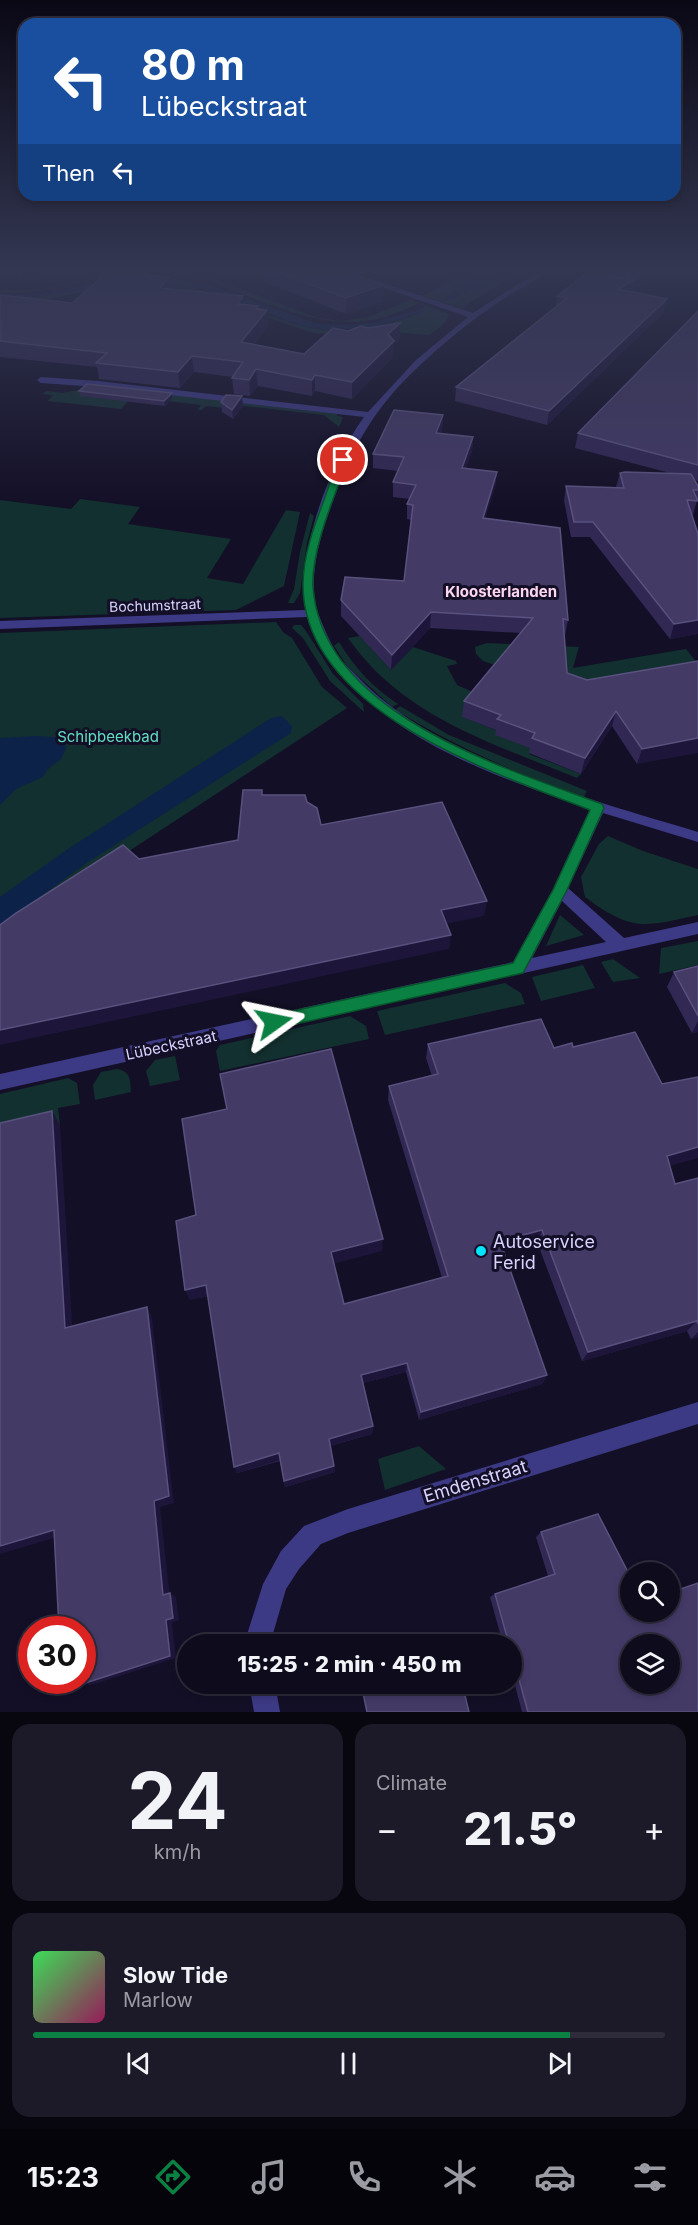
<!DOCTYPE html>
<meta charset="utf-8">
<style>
:root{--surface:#0e0b1c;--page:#1c1929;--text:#f1f3f6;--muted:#9b9ba3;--line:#2e2b3b;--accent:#0b8043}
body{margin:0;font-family:Inter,sans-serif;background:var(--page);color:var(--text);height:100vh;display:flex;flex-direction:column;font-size:22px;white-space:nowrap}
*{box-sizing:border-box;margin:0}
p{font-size:20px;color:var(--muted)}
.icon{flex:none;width:33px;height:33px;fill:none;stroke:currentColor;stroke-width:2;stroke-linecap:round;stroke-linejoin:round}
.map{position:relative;height:1712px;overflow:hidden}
.details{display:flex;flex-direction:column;gap:12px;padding:12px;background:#08060f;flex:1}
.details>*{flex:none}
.hud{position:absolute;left:18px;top:18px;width:663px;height:183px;border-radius:18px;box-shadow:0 3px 9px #0003,0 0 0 2px var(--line);background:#1a4fa0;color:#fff;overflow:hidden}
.buttons{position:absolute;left:620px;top:1562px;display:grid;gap:12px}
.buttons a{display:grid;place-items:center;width:60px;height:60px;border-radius:50%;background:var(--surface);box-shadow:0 3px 9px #0003,0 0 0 2px var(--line);font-size:30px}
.speed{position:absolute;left:18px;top:1616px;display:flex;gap:12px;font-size:30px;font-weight:700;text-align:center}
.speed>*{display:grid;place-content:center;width:78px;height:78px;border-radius:50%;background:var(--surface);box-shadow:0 3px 9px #0003,0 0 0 2px var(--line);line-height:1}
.speed .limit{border:9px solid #d22;background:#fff;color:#111}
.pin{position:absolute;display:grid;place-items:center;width:51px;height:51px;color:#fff;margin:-26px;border:3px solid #fff;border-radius:50%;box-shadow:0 2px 6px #0007}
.me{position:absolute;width:66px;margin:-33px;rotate:78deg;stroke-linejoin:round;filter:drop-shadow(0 0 4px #0008)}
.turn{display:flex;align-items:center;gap:21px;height:126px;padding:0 24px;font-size:27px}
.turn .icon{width:78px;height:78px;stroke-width:2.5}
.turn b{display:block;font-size:42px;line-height:51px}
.then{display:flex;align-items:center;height:57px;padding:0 24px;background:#0003;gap:12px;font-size:22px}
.big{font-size:45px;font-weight:800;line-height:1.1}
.details .card{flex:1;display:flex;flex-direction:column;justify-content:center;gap:9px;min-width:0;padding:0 21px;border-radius:18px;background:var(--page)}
.details .dial{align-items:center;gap:0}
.dial b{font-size:78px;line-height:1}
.song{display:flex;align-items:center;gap:18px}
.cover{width:72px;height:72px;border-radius:9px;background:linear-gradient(135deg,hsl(130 70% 55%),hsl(330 70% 35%))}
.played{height:6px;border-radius:3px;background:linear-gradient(90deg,var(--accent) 85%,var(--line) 85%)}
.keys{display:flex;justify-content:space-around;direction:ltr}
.heat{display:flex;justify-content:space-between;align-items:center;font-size:33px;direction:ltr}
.details .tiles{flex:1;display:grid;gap:12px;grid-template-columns:1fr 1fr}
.card:last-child{grid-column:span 2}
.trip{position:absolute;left:177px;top:1634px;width:345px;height:60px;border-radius:30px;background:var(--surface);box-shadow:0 3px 9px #0003,0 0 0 2px var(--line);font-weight:800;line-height:60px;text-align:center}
.tabs{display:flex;height:96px;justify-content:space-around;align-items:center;background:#06040b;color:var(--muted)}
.tabs .icon{width:42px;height:42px}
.tabs .current{color:var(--accent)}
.tabs b{font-size:27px;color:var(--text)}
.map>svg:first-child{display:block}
</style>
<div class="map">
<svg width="698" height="1712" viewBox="0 0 698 1712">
<rect width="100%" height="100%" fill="#130f26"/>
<g fill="#12302f">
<polygon points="464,269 525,269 462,308 422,296 459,276"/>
<path d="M169,270L214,279L318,318L341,321L368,317L411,300L420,303C405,309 389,317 372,320C318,331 255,297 204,279C180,274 154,271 129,273C86,278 44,295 0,293V290H33L130,272Z"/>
<path d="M161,281C211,288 254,313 302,326C343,337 385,326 424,312L421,309L426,306L449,314C447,324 437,329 429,335L379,331L330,334L313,333L192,291L166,285L108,287L45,300L0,301L110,284Z"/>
<polygon points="99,386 128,401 121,409 48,401 53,395 42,394 47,391 62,393"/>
<polygon points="157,393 338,414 337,416 343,417 339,427 324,415 227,404 224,408 206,406 202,410 198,410 201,405 150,399"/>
<polygon points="80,499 140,507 128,524 231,539 207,578 243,584 286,510 300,512 284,586 236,610 0,618 0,500 71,509"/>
<polygon points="310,513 314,516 307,543 300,593 294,603 288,603 294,589 300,552"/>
<polygon points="276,622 283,632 292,638 322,687 347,708 117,859 0,941 0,633"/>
<polygon points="294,625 301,625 306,631 333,674 363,704 364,712 330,681 303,638 292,628"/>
<path d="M360,636L391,670L413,647L456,661L457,664L447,666L457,685L480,695L463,717L498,731L532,749L529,754L581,774L577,778C492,743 403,717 348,638Z"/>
<path d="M339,642C355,668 372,687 398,704L392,707L347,666L334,646Z"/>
<polygon points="487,643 579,647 573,668 686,649 698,664 584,696 483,661 476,654 475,647"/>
<path d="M400,706L449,735L587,791L584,797C518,775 455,746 395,710Z"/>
<path d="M608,836L643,851L698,869V915C644,927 632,932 585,897L581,877L599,844Z"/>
<polygon points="560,915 584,935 546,946"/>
<polygon points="698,941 698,965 659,974 661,948"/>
<polygon points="613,959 640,978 613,982 601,962"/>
<polygon points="583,965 595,988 541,1001 532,977"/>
<polygon points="505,983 521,993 525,1004 385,1035 377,1011"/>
<polygon points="350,1016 366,1026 369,1039 220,1071 216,1051 220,1045"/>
<polygon points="175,1056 180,1080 150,1086 146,1071 155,1060"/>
<path d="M117,1069C131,1072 130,1079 131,1092L95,1100L93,1085L101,1072Z"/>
<polygon points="68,1078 77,1083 80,1104 58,1108 60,1125 0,1139 0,1094"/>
<polygon points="419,1446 446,1469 385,1490 378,1459"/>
</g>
<g fill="#0c2248">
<polygon points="484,269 505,269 452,300 445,300 445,297 485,272"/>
<polygon points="157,277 208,285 318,324 352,325 375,322 421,309 424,312 370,328 326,330 302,326 203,289 161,281 110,284 25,300 0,296 42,294 122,278"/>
<polygon points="282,716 292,726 291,733 88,862 0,926 0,897 68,849 271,718"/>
<polygon points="38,736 63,738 66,748 61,759 48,769 43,777 16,789 0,805 0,738"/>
</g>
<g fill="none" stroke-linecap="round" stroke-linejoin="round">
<g fill="#3d3a85" fill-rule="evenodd">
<path d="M330,269H340L473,313L542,269H551C535,282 514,291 497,303C462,327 430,354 400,385C363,425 346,464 328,515C318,544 308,581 318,613C323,626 330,642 337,654C342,662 351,670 358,677C435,759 593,800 698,832V842L603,813L568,888L624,938L698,922V934L0,1090V1074L513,962L553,889L590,809C504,779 409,748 346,679C340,672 332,666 327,658C319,646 314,630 308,617L0,629V621L306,610C296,551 330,464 364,417L98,387L41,383L37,380L41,377L98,381L368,412L416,360L468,317ZM562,901L606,942L532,958Z"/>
<polygon points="698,1402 698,1424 348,1533 321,1544 299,1569 286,1589 270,1644 244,1644 263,1584 281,1551 304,1526 348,1509"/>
<polygon points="249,1683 275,1683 280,1712 254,1712"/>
</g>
</g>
<g fill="#312854">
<polygon points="10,269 68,269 48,272 49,277 23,282"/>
<polygon points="86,269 149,269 149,275 170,277 172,289 244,305 258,309 267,310 268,326 253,345 304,354 400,338 394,344 393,357 352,399 315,391 312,396 258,386 250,396 234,394 232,378 233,377 194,372 180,388 99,379 97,367 0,357 0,295 72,303 101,278"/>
<polygon points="255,269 355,269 383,301 346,314 255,278"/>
<polygon points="601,269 658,269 656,276 631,292 664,312 547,425 455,401 456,387 556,307 557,296 608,275"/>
<polygon points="698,311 698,481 694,480 698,486 698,497 693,515 692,515 698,534 698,634 670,639 590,537 571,537 564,501 566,486 616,487 620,473 670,473 575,448 578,433"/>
<polygon points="79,391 172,393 172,398 165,406 80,396"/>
<polygon points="242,396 243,406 233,419 222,412 221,402"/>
<polygon points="443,415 442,429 441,433 473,437 472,451 466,468 497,472 495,487 485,518 568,620 565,635 564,635 567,673 587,680 698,661 637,764 612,726 581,774 529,753 530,748 495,735 496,730 462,717 464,701 521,633 430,628 391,670 341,616 341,600 404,581 411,520 407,519 407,504 410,499 393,497 393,482 398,471 373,468 373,454"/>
<polygon points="698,966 698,1032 692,1033 667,987 674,972"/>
<polygon points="428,1044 554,1048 573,1047 670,1166 675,1184 698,1178 698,1337 691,1339 687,1331 582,1361 537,1242 503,1251 547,1375 542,1384 419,1420 406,1372 363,1383 373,1426 372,1434 330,1446 335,1472 285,1487 280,1461 237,1473 208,1296 190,1300 382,1251 334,1263 344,1304 442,1278 388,1100 389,1086 432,1076 426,1058"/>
<polygon points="541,1532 630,1611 698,1712 522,1712 512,1674 512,1644 503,1644 490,1597 495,1594 548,1576 536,1537"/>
</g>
<g fill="#1d163a">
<polygon points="0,269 8,269 0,275"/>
<polygon points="20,269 68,269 48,272 49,277 23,282"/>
<polygon points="147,269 149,269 149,290 147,275"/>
<polygon points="223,269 241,269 224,275"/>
<polygon points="652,269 658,269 656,276 616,302 618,289"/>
<polygon points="365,272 365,287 356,275"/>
<polygon points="170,277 172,292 160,288"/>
<polygon points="384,285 383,301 346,314 346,298"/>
<polygon points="243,296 244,311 238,304"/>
<polygon points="667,299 664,312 547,425 549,411"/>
<polygon points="258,306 259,320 267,310 268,326 242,358 241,342 256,309"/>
<polygon points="400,323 400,338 394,344 393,357 352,399 352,382 388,334"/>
<polygon points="192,356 194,372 180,388 178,372"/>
<polygon points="256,369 258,386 250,396 249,380"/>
<polygon points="315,375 315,391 312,396 312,380"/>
<polygon points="172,393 172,398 165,406 164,401"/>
<polygon points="242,396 243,406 233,419 232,410"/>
<polygon points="443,415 442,429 436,447 436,433"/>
<polygon points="473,437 472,451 461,482 462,468"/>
<polygon points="497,472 495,487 481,533 483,518"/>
<polygon points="431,612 430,628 391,670 392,655"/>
<polygon points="698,620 698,634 670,639 674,624"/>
<polygon points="616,711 612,726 581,774 585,758"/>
<polygon points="698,738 698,753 637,764 642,749"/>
<polygon points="487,901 484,916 440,925 441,910"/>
<polygon points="451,935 449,949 0,1045 0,1030"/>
<polygon points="698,1021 698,1032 692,1033"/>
<polygon points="52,1111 60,1125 73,1339 65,1328"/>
<polygon points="698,1147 698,1158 659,1169 667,1156"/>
<polygon points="542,1230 537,1242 496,1253 500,1241"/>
<polygon points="383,1239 382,1251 332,1264 331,1252"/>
<polygon points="206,1285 210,1295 190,1300 185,1290"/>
<polygon points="147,1307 152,1318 174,1503 160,1507 170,1598 163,1595 154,1501"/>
<polygon points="697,1321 687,1331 582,1361 588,1352"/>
<polygon points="698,1332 698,1337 691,1339"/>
<polygon points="407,1363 406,1372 360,1384 361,1375"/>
<polygon points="547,1375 542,1384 419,1420 421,1412"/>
<polygon points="373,1426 372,1434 329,1446 329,1439"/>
<polygon points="279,1453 281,1460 237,1473 234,1467"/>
<polygon points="334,1466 335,1472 285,1487 284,1481"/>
<polygon points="54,1530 64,1535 0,1554 0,1546"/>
<polygon points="170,1593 176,1597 179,1620 172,1623 176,1658 91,1685 82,1684 166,1620"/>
<polygon points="78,1622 88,1625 75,1629 59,1629"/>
</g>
<g fill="#433a66" stroke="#5a527e" stroke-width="1.5" fill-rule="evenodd">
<polygon points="109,269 147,269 147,275 170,277 160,288 243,296 238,304 258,306 256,309 267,310 241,342 304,354 333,328 348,331 361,326 368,328 400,323 388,334 394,341 352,382 315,375 312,380 256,369 249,380 232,378 243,362 192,356 178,372 96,363 107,353 0,341 0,295 72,303 110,270"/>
<polygon points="270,269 355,269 365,272 356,275 384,285 346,298"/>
<polygon points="618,269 652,269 618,289 667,299 549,411 456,387 567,298 557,296 590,271 631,280"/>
<polygon points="698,311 698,465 578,433"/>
<polygon points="87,384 172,393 164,401 79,391"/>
<polygon points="226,395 242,396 232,410 221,402"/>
<polygon points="394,410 443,415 436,433 473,437 462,468 497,472 483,518 560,528 568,620 563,619 567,673 587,680 698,661 698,738 642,749 616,711 585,758 532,738 535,733 497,719 501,715 464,701 533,618 431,612 392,655 341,600 345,577 404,581 413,505 407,504 416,485 393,482 404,457 373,454"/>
<polygon points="625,472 691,474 698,486 698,490 693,490 698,501 687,500 698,534 698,620 674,624 593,522 574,522 566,486 624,488 620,473"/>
<polygon points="243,790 262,790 262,795 305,795 307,802 317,808 321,825 442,802 487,901 441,910 451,935 0,1030 0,925 16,913 123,845 139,859 238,840"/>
<polygon points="698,966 698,1016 674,972"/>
<polygon points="541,1019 554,1048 572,1043 573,1047 635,1032 662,1084 698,1077 698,1147 667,1156 675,1184 698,1178 698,1324 697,1321 588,1352 542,1230 500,1241 547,1375 421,1412 407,1363 361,1375 373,1426 329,1439 334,1466 284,1481 279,1453 234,1467 206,1285 185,1290 176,1221 196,1215 182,1119 227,1109 220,1074 331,1049 383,1239 331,1252 344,1304 448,1276 389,1086 438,1074 428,1044"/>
<polygon points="52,1111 65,1328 147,1307 169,1496 154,1501 163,1595 170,1593 173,1618 166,1620 170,1656 82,1684 81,1680 82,1680 82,1629 79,1629 78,1622 59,1629 54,1530 0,1546 0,1123"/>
<path d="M598,1514L630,1576V1611H669V1593L698,1583V1712H528L512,1654V1644H509L495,1594L555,1574L541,1532ZM630,1644H669V1683H630Z"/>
<polygon points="361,1683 462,1683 469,1712 367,1712"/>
</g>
<linearGradient id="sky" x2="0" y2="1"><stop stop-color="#0a0815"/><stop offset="0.53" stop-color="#333752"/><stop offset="1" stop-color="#333752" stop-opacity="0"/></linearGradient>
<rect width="698" height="508" fill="url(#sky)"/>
<path fill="#0b8043" stroke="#07532c" stroke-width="1.5" d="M340,458L348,460C335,495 311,549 313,587C322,714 503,767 602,804L604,808L567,890L523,973L274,1029L268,1027L266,1022L268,1017L274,1015L513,963L553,890L590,810C495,773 302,711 303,584C303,556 314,526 324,500C329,486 333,471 340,458Z"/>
<circle fill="#00e5ff" stroke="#130f26" stroke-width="2" cx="481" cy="1251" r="6"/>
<g text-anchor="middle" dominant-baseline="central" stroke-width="6" stroke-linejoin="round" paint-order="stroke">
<g font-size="14" fill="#d9d4ff" stroke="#130f26">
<text transform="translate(155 605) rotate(-2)">Bochumstraat</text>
</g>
<g font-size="15" font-weight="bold" fill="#ffd6f0" stroke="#130f26">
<text x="501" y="591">Kloosterlanden</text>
</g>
<g font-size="15" fill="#5fe0c0" stroke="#130f26">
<text x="108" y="736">Schipbeekbad</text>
</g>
<g font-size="15" fill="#d9d4ff" stroke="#130f26">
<text transform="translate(171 1045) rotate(-12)">Lübeckstraat</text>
</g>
<g font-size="18" fill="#d9d4ff" stroke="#130f26" text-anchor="start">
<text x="493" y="1241">Autoservice<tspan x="493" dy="21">Ferid</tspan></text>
</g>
<g font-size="18" fill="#d9d4ff" stroke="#130f26">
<text transform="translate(475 1481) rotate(-17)">Emdenstraat</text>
</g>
</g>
</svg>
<div class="buttons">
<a><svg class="icon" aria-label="search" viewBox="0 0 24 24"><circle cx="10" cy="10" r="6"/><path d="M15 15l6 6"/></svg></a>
<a><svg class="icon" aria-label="layers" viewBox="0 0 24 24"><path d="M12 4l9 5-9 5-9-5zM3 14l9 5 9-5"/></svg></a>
</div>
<div class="speed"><div class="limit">30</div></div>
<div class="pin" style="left:343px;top:460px;background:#d93025"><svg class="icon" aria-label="arrive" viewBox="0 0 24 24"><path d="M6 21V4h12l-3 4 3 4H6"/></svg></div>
<svg class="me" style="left:274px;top:1022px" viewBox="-20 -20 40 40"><path d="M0-17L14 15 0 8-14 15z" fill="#0b8043" stroke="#fff" stroke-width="4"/></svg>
<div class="trip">15:25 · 2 min · 450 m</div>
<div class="hud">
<div class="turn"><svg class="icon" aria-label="left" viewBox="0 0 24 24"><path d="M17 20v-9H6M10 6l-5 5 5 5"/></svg><div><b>80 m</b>Lübeckstraat</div></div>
<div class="then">Then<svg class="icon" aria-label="left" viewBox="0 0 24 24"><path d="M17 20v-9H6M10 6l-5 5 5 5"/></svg></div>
</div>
</div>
<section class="details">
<div class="tiles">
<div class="card dial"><b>24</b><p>km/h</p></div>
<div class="card"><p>Climate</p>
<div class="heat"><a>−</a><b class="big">21.5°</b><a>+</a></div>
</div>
<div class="card">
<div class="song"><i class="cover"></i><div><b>Slow Tide</b><p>Marlow</p></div></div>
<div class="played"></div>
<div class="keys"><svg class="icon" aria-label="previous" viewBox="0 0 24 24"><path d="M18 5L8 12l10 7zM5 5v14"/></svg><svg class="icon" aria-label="pause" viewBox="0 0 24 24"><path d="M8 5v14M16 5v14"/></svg><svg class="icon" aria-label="next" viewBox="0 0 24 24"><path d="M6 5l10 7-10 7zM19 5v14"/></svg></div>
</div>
</div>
</section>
<nav class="tabs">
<b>15:23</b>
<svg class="icon current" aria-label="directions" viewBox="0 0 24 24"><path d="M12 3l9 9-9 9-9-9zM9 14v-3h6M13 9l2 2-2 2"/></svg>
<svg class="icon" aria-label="music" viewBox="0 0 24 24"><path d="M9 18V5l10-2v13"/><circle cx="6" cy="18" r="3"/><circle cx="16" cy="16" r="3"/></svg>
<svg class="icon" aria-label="phone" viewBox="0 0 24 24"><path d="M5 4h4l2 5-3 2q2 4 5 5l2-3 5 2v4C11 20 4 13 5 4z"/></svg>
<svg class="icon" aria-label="climate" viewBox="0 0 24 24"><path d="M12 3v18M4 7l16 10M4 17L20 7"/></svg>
<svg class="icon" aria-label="car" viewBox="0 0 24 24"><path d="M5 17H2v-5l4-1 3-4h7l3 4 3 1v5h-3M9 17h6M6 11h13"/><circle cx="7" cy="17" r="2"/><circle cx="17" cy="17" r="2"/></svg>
<svg class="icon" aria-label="filters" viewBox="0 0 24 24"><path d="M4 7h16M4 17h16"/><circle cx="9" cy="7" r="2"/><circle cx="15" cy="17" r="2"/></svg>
</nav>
